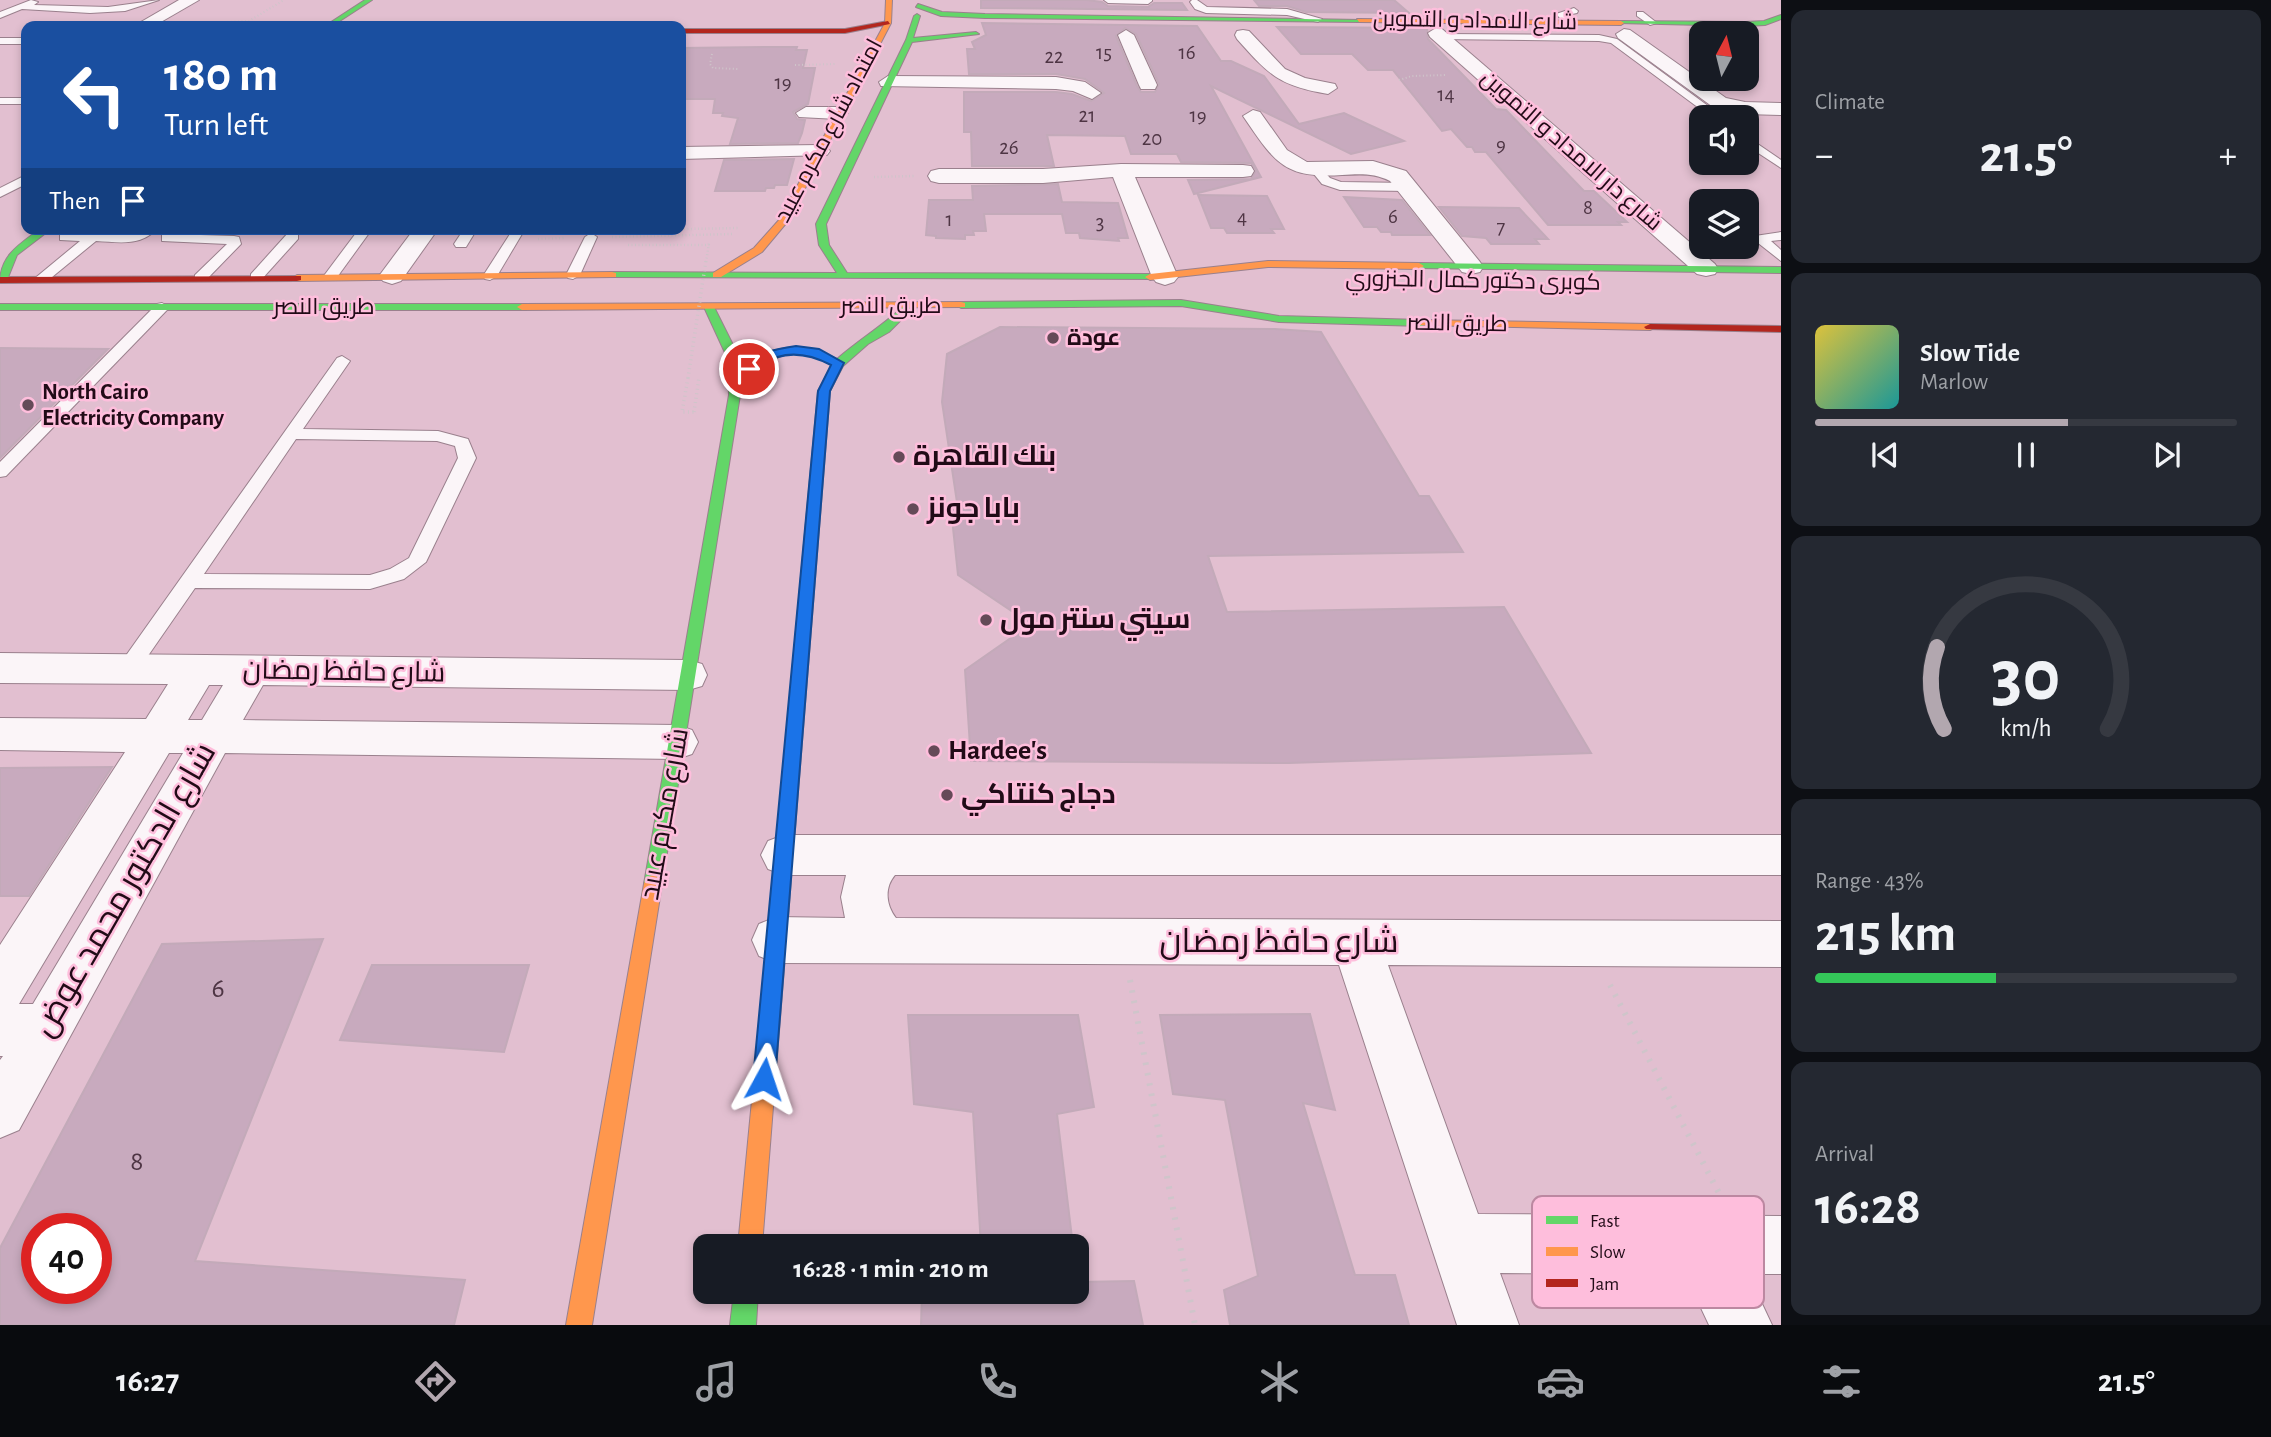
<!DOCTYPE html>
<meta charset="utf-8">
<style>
:root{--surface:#171b24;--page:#242831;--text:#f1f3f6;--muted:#9ea1a6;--line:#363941;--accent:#b2a7af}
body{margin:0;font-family:"Alegreya Sans",Cairo,sans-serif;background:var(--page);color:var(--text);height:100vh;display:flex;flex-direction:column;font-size:26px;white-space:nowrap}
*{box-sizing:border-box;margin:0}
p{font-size:23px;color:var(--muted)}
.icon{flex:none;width:38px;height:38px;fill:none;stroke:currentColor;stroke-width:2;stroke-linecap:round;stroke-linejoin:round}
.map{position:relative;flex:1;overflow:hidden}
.details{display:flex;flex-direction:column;gap:10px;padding:10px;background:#0d0f14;width:490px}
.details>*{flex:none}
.guide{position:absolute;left:21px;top:21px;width:665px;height:214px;border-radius:14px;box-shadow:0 4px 10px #0003;background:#1a4fa0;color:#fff;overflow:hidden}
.needle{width:46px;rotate:7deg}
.buttons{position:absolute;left:1689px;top:21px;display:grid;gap:14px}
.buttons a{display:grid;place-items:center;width:70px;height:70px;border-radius:14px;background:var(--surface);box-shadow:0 4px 10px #0003;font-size:35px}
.speed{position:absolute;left:21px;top:1213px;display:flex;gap:14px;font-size:35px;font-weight:700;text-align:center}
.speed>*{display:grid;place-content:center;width:91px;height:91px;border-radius:50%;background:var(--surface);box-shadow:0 4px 10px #0003;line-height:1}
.speed .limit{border:10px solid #d22;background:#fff;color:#111}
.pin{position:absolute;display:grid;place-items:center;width:60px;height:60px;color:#fff;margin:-30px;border:4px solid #fff;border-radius:50%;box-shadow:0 2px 7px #0007}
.me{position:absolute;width:77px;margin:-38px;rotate:5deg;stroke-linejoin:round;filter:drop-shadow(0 0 5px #0008)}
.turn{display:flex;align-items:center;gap:24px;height:147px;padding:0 28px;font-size:32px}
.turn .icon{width:91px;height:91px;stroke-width:2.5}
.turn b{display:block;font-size:49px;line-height:60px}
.then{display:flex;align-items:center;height:66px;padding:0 28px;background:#0003;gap:14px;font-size:26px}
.big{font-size:52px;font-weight:600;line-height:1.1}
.details .tile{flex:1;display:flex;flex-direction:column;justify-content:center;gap:10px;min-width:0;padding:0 24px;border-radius:14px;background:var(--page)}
.details .dial{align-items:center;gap:0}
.dial svg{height:182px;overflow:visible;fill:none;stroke:var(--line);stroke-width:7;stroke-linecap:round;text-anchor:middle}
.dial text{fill:var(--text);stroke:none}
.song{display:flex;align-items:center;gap:21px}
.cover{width:84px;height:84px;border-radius:10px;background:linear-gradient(135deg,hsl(50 70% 55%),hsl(180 70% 35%))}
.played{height:7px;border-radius:4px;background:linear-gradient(90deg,var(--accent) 60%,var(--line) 60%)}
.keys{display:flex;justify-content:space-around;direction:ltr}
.heat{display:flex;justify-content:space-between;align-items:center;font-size:38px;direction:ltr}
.charge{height:10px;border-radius:5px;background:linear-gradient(90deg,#34c759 43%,var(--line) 0)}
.trip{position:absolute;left:693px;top:1234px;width:396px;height:70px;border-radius:14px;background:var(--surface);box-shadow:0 4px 10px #0003;font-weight:600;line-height:70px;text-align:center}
.menu{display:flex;height:112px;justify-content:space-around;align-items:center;background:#090b0e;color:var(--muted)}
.menu .icon{width:49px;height:49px}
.menu .on{color:var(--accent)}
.menu b{font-size:32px;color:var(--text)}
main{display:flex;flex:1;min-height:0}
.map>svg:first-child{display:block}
</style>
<main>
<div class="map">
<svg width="1781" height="1325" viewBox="0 0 1781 1325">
<rect width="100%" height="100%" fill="#e2bfd0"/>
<g fill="#c8aabe" stroke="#c3aab9" stroke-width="2" fill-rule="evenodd">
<polygon points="981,0 1087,0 1102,2 1108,6 1148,7 1154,3 1182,3 1187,10 981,8"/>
<polygon points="1254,0 1394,0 1409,13 1306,12 1287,6 1259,6"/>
<path d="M982,23L1197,26L1221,61H1231L1264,76L1299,124L1344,113L1404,141L1351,154L1211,86L1261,177L1194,194L1188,180L1251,179L1256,170L1251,163L1181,162L1177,154H1131L1125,136L1047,135L1054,166H972L971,132H964V92H1056L1072,94L1091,101L1104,93L1085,79L1056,74H969L967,49H975L972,42L986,35ZM1125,28L1136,34L1159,84L1155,92H1141L1137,86L1116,36Z"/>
<polygon points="1277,27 1427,28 1428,39 1496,109 1506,110 1584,191 1594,191 1627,222 1618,222 1621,225 1548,225 1486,152 1475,152 1472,147 1467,147 1451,129 1442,131 1393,70 1368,70 1352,54 1301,54"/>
<polygon points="764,47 797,47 796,50 807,50 803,68 815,68 808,104 793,112 797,119 805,120 802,133 798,143 730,144 738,118 722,116 723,113 713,113 715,99 681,99 681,48"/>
<polygon points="794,159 787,185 775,185 774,188 766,188 765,191 715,191 724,160"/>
<polygon points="1058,184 1062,202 1118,203 1128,238 1118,238 1119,241 1080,238 1079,233 1066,233 1062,214 984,214 986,231 973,231 974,235 965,235 965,239 936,238 936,236 926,235 929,200 973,200 972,186"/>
<polygon points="1198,195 1267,196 1284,229 1271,229 1274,233 1227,233 1224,228 1211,228"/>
<polygon points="1344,197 1402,200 1430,235 1392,235 1391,232 1381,232 1377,227 1364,227"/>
<polygon points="1439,207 1519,208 1548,239 1535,239 1539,244 1491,244 1486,238 1462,236"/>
<polygon points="1000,327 1275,329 1321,332 1419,496 1429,496 1463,552 1208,556 1227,612 1504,607 1591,753 1289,763 971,761 965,670 1031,624 958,575 951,509 958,509 942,402 947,354"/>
<polygon points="0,348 108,349 0,458"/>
<polygon points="112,767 29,896 0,896 0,768"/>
<path d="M323,939L195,1261L465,1280L454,1325H0V1248L162,944ZM37,1228H96V1294L37,1291Z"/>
<polygon points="372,965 529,965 504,1052 340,1040"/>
<polygon points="1310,1014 1335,1110 1303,1103 1355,1275 1395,1275 1409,1325 1230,1325 1224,1290 1258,1276 1225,1100 1173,1094 1160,1015"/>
<polygon points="908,1015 1078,1015 1094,1107 1057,1114 1073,1246 981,1246 973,1112 914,1104"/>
<polygon points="1076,1269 1078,1282 1134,1281 1143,1325 921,1325 922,1292 1076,1292"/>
</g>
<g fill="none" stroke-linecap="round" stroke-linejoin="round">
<defs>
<g id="lane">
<polygon points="31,0 38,2 34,5 108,7 159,0 125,11 90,13 22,9 0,18 0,12"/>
<polygon points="1104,0 1152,0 1152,1 1148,4 1108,3"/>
<polygon points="1192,0 1197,0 1207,7 1287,9 1322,19 1318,22 1287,15 1206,13 1195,9 1190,2"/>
<polygon points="1574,8 1578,11 1577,13 1567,15 1573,22 1572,24 1566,24 1556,14"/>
<polygon points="1637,12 1643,12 1657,23 1650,25 1637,16"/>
<polygon points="1441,34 1599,35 1617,39 1723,117 1711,117 1611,43 1599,41 1438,39 1436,37"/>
<rect x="0" y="38" width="26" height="6"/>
<rect x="0" y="98" width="26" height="6"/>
<polygon points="1746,136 1781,160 1781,168 1746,145"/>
<polygon points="1311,166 1319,166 1330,178 1341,182 1408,183 1414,187 1408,191 1340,190 1322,184 1309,168"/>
<polygon points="26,175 26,184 0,197 0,188"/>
<path d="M142,229H156C141,247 117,242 96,241L46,282H36L34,279L80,241L60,240V234H132Z"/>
<polygon points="359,229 372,229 335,280 325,280 323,277"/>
<polygon points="464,229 477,229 466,247 456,247 454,244"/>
<polygon points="516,230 522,234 497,276 490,280 485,279 483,276 510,234"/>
<polygon points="293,232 298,233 298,239 261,280 251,280 251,274 288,233"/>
<polygon points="1781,232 1781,240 1771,241 1781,250 1781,261 1753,239 1755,236"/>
<polygon points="591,233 597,237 580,275 573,279 568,278 566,275 585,237"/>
<polygon points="167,234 234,236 239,237 241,244 205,281 195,281 195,275 227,244 162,241 162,235"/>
<polygon points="162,303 169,307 167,310 6,476 0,477 0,462 157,304"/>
<path d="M342,356L350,361L303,429L438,431L468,439L476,458L426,562L404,579L370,589L195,588L134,676L127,678L120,676L116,670L120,664L337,358ZM296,439L437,441L455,446L458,458L409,558L390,569L370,575L204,574Z"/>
</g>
<g id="street">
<polygon points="179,0 199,0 154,26 134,26"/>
<polygon points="1436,28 1442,29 1715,264 1718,269 1715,274 1706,276 1697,274 1430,37 1428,33"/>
<polygon points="1624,29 1630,30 1726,98 1745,102 1781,103 1781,115 1745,114 1713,107 1618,38 1616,34"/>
<polygon points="1126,30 1134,35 1157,85 1155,89 1141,89 1139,85 1118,35"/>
<path d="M1243,30L1249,31L1285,69L1305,78L1335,84L1337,88L1328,94C1279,86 1269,75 1237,39L1235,35L1237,31Z"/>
<polygon points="888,76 1056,77 1085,82 1101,93 1092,99 1073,91 1056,89 881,86 879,82"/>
<polygon points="806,107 838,107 848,113 838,119 799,117 796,113"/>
<path d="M1253,110L1260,112L1287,150L1307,162L1373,161L1406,171L1480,262L1483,267L1480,272L1471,274L1462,272L1390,181C1374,173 1360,174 1342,175C1283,179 1274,161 1243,116Z"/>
<polygon points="820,145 827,147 830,151 827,155 681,159 681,147"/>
<polygon points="1121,164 1243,165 1251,166 1254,171 1251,176 1243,177 1135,177 1178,277 1174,282 1165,285 1156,282 1152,277 1113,177 1043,183 939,183 931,181 928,176 931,171 939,169 1043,169"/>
<polygon points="414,229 438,229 401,281 392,284 383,281 379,276"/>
<path d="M0,653L688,660L702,664L707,675L702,686L688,690L263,685L243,720L677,725L692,730L698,742L692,754L677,759L225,753L19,1130L0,1138V1060L3,1056H0V945L125,752L0,750V718L146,719L168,684L0,683ZM209,685H223L202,720H188ZM169,753H183L33,1004H19Z"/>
<path d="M784,835H1781V875H895C884,888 886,905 896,918L1781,921V967L1388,965L1478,1214L1781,1216V1274H1748L1772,1325H1709L1685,1274L1500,1273L1519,1325H1457L1339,965L776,963L759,956L752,940L759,924L776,917L845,918L841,897L846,875H784L768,869L761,855L768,841Z"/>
</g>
<g id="fast">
<polygon points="365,0 372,0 332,26 325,26"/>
<polygon points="918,4 942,12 985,14 1362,20 1359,22 985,18 941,16 916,7"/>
<polygon points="917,14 920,16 913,38 976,32 979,34 912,42 826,224 829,245 847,273 1150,274 1155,277 1154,279 608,277 608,273 612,272 837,273 819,245 816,224 906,40 914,16"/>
<polygon points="1781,15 1781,19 1765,25 1746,26 1618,23 1621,21 1746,22 1764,21"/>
<path d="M40,229H51L17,255L7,280L0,283C0,255 20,244 40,229Z"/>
<polygon points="1419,263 1781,267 1781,273 1415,268 1414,266"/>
<polygon points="1181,300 1279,316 1422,320 1427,323 1422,326 1279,322 1181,306 961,308 956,305 961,302"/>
<polygon points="0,304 522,304 527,307 522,310 0,310"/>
<path d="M709,304L714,307L739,357L740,375C765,343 803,340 837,359C860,339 884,325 906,304L915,306L889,332L868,344L843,366L830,391L790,892L788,898L781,901L774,898L772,892L818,391L832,365C789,342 770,356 741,389L662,884L660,890L653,893L646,890L644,884L729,395L727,357L704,307Z"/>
<polygon points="734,1292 758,1292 756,1325 730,1325"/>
</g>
<g id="slow">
<polygon points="886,0 892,0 891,23 788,221 762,252 721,277 713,277 713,273 754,248 779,220 885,23"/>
<polygon points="1357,19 1621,21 1624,23 1621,25 1359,22"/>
<polygon points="1268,261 1419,263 1424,266 1419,269 1268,267 1150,280 1145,277 1150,274"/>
<polygon points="612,272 616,273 616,277 297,281 292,278 297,275"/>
<polygon points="961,302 965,303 965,307 522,310 517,307 522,304"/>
<polygon points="1422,320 1650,324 1656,327 1650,330 1418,325 1418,321"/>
<polygon points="653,875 660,878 662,884 592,1325 566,1325 644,884 646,878"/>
<polygon points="781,883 788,886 790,892 762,1246 738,1246 772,892 774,886"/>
</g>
<g id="jam">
<polygon points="888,21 890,24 845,33 681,33 681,29 845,29"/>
<polygon points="301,276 301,280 297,281 0,283 0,277"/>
<polygon points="1650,324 1781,326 1781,332 1646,329 1644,327"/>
</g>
</defs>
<use href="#lane" stroke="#9a808d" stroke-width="2"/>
<use href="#street" stroke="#9a808d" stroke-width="2"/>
<use href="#fast" stroke="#9a808d" stroke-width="2"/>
<use href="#slow" stroke="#9a808d" stroke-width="2"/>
<use href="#jam" stroke="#9a808d" stroke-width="2"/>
<g stroke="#cfc5ca" stroke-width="2" stroke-dasharray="1 2.5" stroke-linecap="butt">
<polyline points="196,23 249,21 284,0"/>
<polyline points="712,54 710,64 713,68 738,69"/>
<polyline points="795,65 836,64"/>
<polyline points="1399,80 1412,76 1447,75"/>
</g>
<g stroke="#cfc5ca" stroke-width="2.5" stroke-dasharray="1 2.5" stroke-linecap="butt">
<polyline points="874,177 914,176"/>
<polyline points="635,230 739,228"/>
<polyline points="612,237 732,234"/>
<polyline points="538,239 564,238"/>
<polyline points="628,245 712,245"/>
</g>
<g stroke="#cfc5ca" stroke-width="3.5" stroke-dasharray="1 3.5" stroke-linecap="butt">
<polyline points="688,378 682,412 697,412"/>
<polyline points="694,412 699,378"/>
</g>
<g stroke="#cfc5ca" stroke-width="6" stroke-dasharray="2.5 8" stroke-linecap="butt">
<polyline points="1130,980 1195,1325"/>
<polyline points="1610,985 1721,1197"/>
</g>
<use href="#lane" fill="#fbf5f8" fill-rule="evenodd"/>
<use href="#street" fill="#fbf5f8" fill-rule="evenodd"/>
<use href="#fast" fill="#63d668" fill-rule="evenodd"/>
<use href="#slow" fill="#ff974d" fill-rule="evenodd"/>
<use href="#jam" fill="#b3261e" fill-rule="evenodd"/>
<polyline stroke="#cfc5ca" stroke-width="2.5" stroke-dasharray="1 2.5" stroke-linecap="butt" points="706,262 709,243"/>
<polyline stroke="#cfc5ca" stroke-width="3.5" stroke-dasharray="1 3.5" stroke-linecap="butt" points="688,378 706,260"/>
</g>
<path fill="#1a73e8" stroke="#114b97" stroke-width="2" d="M796,346L819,349L844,363L830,391L775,1079L772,1087L764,1090L756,1087L753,1079L818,391L831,365C804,351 777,349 753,372L743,369C758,352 775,349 796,346Z"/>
<g fill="#654a58" stroke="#febedc" stroke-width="2.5">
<circle cx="1053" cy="338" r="7"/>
<circle cx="28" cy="405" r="7"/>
<circle cx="899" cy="457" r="7"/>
<circle cx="913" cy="509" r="7"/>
<circle cx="986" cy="620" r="7"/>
<circle cx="934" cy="751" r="7"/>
<circle cx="947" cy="795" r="7"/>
</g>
<g text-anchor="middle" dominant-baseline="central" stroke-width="5" stroke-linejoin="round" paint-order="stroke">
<g font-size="21" fill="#4e3544">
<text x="1104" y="52">15</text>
<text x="1187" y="52">16</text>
<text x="1054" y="56">22</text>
<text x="783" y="82">19</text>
<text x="1446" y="94">14</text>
<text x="1087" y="115">21</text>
<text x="1198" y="115">19</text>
<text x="1152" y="138">20</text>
<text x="1501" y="144">9</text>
<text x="1009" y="147">26</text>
<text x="1588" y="207">8</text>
<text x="1393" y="216">6</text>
<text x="1242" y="217">4</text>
<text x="949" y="219">1</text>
<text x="1100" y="222">3</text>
<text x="1501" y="227">7</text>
</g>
<g font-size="23" fill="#210b17" stroke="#febedc">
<text transform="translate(1475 21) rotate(1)">شارع الامداد و التموين</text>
<text transform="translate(829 131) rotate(-62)">امتداد شارع مكرم عبيد</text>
<text transform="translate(1571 151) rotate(41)">شارع دار الامداد و التموين</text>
<text transform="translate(1473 281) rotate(1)">كوبرى دكتور كمال الجنزوري</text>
<text x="891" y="306">طريق النصر</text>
<text x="324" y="307">طريق النصر</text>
<text transform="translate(1457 324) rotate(1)">طريق النصر</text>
</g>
<g font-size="23" font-weight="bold" fill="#210b17" stroke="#febedc" text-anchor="start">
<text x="1067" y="338">عودة</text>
<text x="42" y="392">North Cairo<tspan x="42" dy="26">Electricity Company</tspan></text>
</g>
<g font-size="28" font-weight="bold" fill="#210b17" stroke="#febedc" text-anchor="start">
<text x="913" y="457">بنك القاهرة</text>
<text x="927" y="509">بابا جونز</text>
<text x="1000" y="620">سيتي سنتر مول</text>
<text x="948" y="751">Hardee's</text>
<text x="961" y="795">دجاج كنتاكي</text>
</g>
<g font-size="28" fill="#210b17" stroke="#febedc">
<text transform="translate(344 672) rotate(1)">شارع حافظ رمضان</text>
<text transform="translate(665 814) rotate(-80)">شارع مكرم عبيد</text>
</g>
<g font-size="28" fill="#4e3544">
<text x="218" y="989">6</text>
<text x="137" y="1162">8</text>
</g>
<g font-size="33" fill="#210b17" stroke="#febedc">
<text transform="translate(125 890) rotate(-60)">شارع الدكتور محمد عوض</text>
<text x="1279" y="942">شارع حافظ رمضان</text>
</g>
</g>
<rect x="1532" y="1196" width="232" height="112" rx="10" fill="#febedc" stroke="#bc88a1" stroke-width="2"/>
<rect x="1546" y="1216" width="32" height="8" fill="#63d668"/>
<rect x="1546" y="1247" width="32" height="9" fill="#ff974d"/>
<rect x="1546" y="1279" width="32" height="8" fill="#b3261e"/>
<g font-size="19" fill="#210b17">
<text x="1590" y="1227">Fast</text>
<text x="1590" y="1258">Slow</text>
<text x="1590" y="1290">Jam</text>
</g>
</svg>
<div class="buttons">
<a><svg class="needle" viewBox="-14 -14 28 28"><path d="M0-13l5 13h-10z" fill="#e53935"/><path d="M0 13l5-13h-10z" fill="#9ea1a6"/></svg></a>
<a><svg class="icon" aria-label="sound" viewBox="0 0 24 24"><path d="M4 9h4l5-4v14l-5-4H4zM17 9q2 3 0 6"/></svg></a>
<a><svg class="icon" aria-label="layers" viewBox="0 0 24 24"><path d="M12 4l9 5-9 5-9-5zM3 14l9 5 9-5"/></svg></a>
</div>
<div class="speed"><div class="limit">40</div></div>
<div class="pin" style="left:749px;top:369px;background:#d93025"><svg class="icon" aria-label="arrive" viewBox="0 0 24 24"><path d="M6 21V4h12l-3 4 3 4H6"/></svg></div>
<svg class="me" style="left:764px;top:1079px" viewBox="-20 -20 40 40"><path d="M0-17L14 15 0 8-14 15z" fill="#1a73e8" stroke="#fff" stroke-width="4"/></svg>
<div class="trip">16:28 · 1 min · 210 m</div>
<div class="guide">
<div class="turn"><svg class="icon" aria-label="left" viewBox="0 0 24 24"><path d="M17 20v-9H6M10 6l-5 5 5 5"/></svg><div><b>180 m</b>Turn left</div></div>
<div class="then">Then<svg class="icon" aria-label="arrive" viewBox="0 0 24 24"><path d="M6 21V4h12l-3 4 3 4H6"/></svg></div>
</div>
</div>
<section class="details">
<div class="tile"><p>Climate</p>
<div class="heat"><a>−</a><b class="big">21.5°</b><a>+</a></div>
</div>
<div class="tile">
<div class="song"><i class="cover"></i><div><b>Slow Tide</b><p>Marlow</p></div></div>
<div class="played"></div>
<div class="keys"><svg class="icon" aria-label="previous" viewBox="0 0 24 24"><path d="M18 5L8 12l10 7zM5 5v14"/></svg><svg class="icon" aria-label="pause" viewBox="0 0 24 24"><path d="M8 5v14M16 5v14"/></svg><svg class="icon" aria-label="next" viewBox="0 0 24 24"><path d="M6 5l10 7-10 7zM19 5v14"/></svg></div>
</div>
<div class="tile dial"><svg viewBox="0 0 100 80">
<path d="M14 69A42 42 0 1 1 86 69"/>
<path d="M14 69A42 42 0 0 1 11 33" stroke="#b2a7af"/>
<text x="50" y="56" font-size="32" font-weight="700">30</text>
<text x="50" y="72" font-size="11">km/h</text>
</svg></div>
<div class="tile"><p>Range · 43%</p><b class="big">215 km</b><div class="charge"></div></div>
<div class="tile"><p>Arrival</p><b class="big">16:28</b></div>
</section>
</main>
<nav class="menu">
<b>16:27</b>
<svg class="icon on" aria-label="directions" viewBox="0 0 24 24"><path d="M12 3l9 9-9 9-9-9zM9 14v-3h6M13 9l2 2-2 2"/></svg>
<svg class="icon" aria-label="music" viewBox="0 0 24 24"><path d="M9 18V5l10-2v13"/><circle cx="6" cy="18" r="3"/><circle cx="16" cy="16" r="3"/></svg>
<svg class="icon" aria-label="phone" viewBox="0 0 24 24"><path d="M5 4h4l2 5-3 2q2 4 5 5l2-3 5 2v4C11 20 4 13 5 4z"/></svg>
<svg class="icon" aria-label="climate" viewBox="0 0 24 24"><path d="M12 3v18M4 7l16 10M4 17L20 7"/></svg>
<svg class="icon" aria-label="car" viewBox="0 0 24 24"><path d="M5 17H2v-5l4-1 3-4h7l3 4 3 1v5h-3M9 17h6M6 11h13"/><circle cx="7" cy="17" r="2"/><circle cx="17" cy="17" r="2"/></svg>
<svg class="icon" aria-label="filters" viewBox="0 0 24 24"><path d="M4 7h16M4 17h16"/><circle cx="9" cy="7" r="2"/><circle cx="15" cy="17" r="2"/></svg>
<b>21.5°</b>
</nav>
